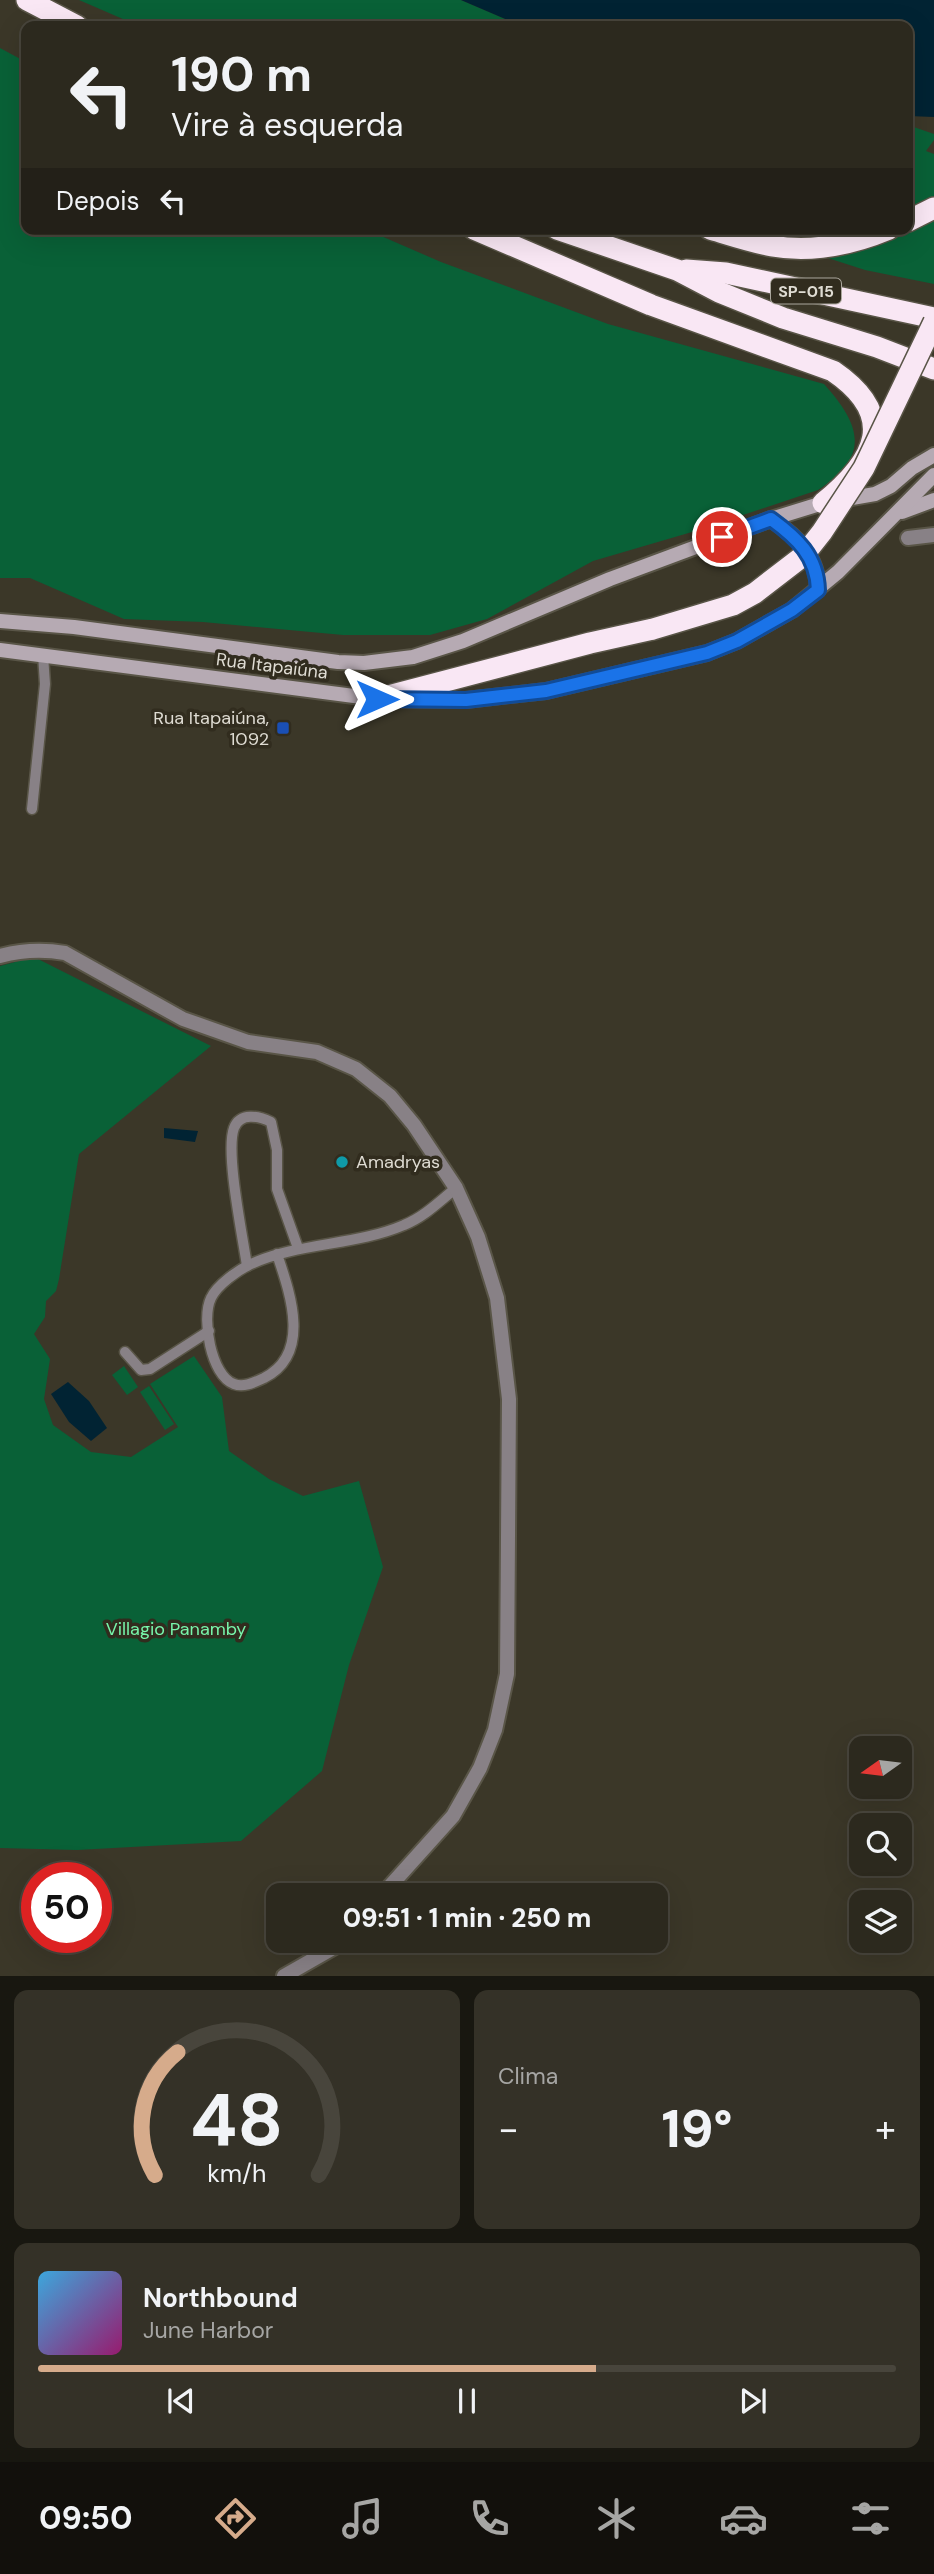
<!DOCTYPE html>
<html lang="pt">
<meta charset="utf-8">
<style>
:root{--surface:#2c291e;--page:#343127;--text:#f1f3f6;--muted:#a6a6a4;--line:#48453c;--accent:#d6ab8b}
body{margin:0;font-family:"DM Sans",sans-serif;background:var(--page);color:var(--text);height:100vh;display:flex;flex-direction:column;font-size:26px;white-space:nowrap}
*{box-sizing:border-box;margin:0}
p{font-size:23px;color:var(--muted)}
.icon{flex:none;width:38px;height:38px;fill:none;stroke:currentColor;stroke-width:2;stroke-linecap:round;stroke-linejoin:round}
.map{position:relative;height:1976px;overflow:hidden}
.sheet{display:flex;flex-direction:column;gap:14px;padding:14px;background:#181710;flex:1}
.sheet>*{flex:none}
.banner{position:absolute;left:21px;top:21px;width:892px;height:214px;border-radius:14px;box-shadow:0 7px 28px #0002,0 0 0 2px var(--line);background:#2c291e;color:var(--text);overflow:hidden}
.needle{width:46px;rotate:256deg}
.buttons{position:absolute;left:849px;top:1736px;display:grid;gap:14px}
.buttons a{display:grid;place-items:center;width:63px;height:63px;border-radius:14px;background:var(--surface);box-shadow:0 7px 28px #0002,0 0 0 2px var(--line);font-size:35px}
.speed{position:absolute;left:21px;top:1862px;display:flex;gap:14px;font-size:35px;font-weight:700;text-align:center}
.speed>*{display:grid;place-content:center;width:91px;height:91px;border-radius:50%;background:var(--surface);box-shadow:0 7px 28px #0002,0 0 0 2px var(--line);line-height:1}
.speed .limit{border:10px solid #d22;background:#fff;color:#111}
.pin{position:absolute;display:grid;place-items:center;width:60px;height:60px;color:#fff;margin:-30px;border:4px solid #fff;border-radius:50%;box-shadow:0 2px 7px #0007}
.me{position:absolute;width:77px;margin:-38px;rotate:90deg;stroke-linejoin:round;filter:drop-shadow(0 0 5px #0008)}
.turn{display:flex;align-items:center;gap:24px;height:147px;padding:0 35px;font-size:32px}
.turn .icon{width:91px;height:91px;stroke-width:2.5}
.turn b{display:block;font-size:49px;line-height:60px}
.then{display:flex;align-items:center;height:66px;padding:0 35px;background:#0003;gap:14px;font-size:26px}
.big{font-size:52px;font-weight:800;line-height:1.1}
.sheet .widget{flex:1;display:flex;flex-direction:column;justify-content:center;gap:10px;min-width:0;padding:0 24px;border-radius:14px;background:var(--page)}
.sheet .dial{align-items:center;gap:0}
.dial svg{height:182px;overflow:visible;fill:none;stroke:var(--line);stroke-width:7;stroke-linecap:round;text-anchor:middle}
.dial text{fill:var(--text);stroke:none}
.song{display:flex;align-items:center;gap:21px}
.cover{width:84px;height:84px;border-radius:10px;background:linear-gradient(135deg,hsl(200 70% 55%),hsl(320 70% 35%))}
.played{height:7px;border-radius:4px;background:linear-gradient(90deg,var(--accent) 65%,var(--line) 65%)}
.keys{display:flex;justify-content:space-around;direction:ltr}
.heat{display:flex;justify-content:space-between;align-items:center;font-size:38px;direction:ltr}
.sheet .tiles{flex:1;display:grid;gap:14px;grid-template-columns:1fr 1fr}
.widget:last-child{grid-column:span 2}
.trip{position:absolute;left:266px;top:1883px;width:402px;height:70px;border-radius:14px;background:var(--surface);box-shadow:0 7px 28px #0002,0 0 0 2px var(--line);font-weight:800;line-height:70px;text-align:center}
.tabs{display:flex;height:112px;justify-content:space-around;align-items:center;background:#12100c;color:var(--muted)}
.tabs .icon{width:49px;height:49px}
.tabs .on{color:var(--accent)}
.tabs b{font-size:32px;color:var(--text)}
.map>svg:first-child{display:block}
</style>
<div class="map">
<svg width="934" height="1976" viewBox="0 0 934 1976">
<rect width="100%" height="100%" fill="#3b3728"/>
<g fill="#096137">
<polygon points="79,0 461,0 510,21 537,26 139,26"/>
<path d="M0,48L26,62V229H365L441,262L608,324L824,384C861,425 871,456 818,490L692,532L593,561L487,619L430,635H343L203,622L124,619L30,578H0Z"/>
<polygon points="908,125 934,134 934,140 926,151 934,154 934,284 865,270 738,229 908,229"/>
<polygon points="34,957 211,1046 79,1154 59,1279 56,1291 46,1301 45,1317 34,1334 50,1359 44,1399 53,1425 91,1452 131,1457 178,1427 150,1384 194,1356 222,1397 229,1451 269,1479 303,1496 359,1481 383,1567 349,1665 322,1771 241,1841 77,1850 0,1848 0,966"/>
<polygon points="124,1366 138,1387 127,1395 112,1375"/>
<polygon points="149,1386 174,1424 165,1430 140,1392"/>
</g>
<g fill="#012333">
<polygon points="461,0 934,0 934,117 908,116 908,26 537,26 510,21"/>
<polygon points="164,1128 198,1131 195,1142 164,1138"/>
<polygon points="68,1382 89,1401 107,1428 91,1441 69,1422 51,1394"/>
</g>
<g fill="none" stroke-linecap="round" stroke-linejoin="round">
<defs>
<g id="service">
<polyline points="32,809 45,684 43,655"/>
<path d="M277,1254C290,1293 312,1354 264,1378C255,1382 244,1388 234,1384C211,1376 201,1318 211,1298C217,1285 238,1270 251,1264C300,1242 355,1246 404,1225C424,1217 440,1201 456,1188"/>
<path d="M247,1266C243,1238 225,1152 234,1128C240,1112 259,1116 271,1122L277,1150V1189L298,1248"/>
<polyline points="125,1352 141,1370 150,1369 209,1331"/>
</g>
<g id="minor">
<polyline points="908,538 934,535"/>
<path d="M0,956C22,950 42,949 65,953L183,1019L248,1042L317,1052L356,1069L390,1096L414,1125L456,1188L478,1237L497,1298L509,1399L507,1674L495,1730L480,1768L453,1816L382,1895"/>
<polyline points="284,1976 335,1947 340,1941"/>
</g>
<g id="secondary">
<polyline points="902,512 934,500"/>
<path d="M771,519C797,537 818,556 818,590"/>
<polyline points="0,621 74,627 338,662 364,663 413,657 463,641 610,579 771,519 823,503 875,494 891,486 912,468 934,455"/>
<polyline points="0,650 377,699 466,700 546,691 707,653 737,641 792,610 838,572 934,475"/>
</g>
<g id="motorway">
<polyline points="27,0 77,26"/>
<polyline points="908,221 934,208"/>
<path d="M474,229L651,305L833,371C899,416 876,460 823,503"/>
<polyline points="557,229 677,270 719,292 783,318 877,347 934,369"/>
<path d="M710,229C730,235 751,242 772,246C811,253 853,244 889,229"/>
<polyline points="686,270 726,273 934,318"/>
<polyline points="377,699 590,643 653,629"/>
</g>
</defs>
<use href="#service" stroke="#595547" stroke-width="13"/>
<use href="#minor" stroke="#595547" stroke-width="18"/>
<use href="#secondary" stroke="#595547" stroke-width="18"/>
<use href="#motorway" stroke="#595547" stroke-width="24"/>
<use href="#service" stroke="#888186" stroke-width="10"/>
<use href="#minor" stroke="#888186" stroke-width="14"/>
<use href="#secondary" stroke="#b6aab3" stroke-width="14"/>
<use href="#motorway" stroke="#f9e7f4" stroke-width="21"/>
<defs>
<polyline id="motorway-bridge" points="653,629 733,605 755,593 803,556 822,532 864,468 934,322"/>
</defs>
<use href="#motorway-bridge" stroke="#595547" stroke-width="24" stroke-linecap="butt"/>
<use href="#motorway-bridge" stroke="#f9e7f4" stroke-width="21"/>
</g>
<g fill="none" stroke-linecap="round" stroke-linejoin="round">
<defs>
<path id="route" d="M377,699L466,700L546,691L707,653L737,641L792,610L818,590C817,556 797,538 771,519L722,537"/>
</defs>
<use href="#route" stroke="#114b97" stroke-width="18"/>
<use href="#route" stroke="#1a73e8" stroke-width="12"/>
</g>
<rect fill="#1a4fb4" stroke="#312c1e" stroke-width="2.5" x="276" y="721" width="14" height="14" rx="3.5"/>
<circle fill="#0f9aa8" stroke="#312c1e" stroke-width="2.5" cx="342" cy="1162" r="7"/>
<g text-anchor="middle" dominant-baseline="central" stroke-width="7" stroke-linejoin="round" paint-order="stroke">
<rect fill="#312c1e" stroke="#aba79d" stroke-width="2" x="771" y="278.5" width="70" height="25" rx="5"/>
<g font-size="16" font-weight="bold" fill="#dfdcd3">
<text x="806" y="291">SP-015</text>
</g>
<g font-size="18" fill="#dfdcd3" stroke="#312c1e">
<text transform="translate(272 666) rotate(7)">Rua Itapaiúna</text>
</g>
<g font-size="18" fill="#dfdcd3" stroke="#312c1e" text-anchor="end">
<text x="269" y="718">Rua Itapaiúna,<tspan x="269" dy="21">1092</tspan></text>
<text x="356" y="1162" text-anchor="start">Amadryas</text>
</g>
<g font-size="18" fill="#78f6ab" stroke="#312c1e">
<text x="176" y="1629">Villagio Panamby</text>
</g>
</g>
</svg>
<div class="buttons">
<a><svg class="needle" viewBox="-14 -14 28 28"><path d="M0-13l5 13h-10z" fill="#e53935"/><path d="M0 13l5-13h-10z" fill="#a6a6a4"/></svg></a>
<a><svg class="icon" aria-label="search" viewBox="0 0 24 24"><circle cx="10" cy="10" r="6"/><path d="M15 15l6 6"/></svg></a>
<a><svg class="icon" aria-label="layers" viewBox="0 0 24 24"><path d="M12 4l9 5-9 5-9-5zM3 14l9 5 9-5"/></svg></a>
</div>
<div class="speed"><div class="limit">50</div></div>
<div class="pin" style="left:722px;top:537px;background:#d93025"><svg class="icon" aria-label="arrive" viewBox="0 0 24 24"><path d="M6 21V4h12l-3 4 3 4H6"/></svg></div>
<svg class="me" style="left:377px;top:699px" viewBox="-20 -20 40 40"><path d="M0-17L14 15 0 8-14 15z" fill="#1a73e8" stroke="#fff" stroke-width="4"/></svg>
<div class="trip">09:51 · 1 min · 250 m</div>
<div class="banner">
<div class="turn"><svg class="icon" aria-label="left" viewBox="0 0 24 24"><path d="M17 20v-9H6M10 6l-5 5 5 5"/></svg><div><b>190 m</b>Vire à esquerda</div></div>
<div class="then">Depois<svg class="icon" aria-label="left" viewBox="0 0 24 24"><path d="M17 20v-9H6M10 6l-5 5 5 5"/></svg></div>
</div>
</div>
<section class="sheet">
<div class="tiles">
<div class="widget dial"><svg viewBox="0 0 100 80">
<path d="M14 69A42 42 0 1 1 86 69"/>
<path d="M14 69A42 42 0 0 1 24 15" stroke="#d6ab8b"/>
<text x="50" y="56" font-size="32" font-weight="700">48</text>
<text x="50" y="72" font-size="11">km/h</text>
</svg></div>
<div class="widget"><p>Clima</p>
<div class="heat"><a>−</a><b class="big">19°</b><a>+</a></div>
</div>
<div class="widget">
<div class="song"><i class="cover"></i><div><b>Northbound</b><p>June Harbor</p></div></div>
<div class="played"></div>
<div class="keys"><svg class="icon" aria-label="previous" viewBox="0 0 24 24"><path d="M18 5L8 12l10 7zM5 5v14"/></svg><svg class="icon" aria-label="pause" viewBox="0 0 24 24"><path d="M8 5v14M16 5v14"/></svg><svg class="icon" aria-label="next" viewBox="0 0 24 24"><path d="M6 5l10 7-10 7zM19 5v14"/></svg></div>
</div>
</div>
</section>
<nav class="tabs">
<b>09:50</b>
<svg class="icon on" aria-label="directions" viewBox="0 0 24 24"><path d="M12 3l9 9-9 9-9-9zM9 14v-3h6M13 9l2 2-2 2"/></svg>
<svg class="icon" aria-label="music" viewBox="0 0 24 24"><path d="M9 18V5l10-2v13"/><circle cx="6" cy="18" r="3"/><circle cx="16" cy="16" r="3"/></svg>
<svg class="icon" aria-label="phone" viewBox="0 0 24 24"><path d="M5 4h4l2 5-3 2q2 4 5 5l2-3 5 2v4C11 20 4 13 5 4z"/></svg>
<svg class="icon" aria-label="climate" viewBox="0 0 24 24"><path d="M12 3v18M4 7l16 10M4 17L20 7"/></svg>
<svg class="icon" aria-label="car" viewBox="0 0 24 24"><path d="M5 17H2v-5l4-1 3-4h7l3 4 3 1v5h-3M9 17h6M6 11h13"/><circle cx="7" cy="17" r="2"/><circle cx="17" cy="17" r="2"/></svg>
<svg class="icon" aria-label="filters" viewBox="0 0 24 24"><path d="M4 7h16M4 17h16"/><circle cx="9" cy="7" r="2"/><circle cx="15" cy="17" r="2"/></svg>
</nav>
